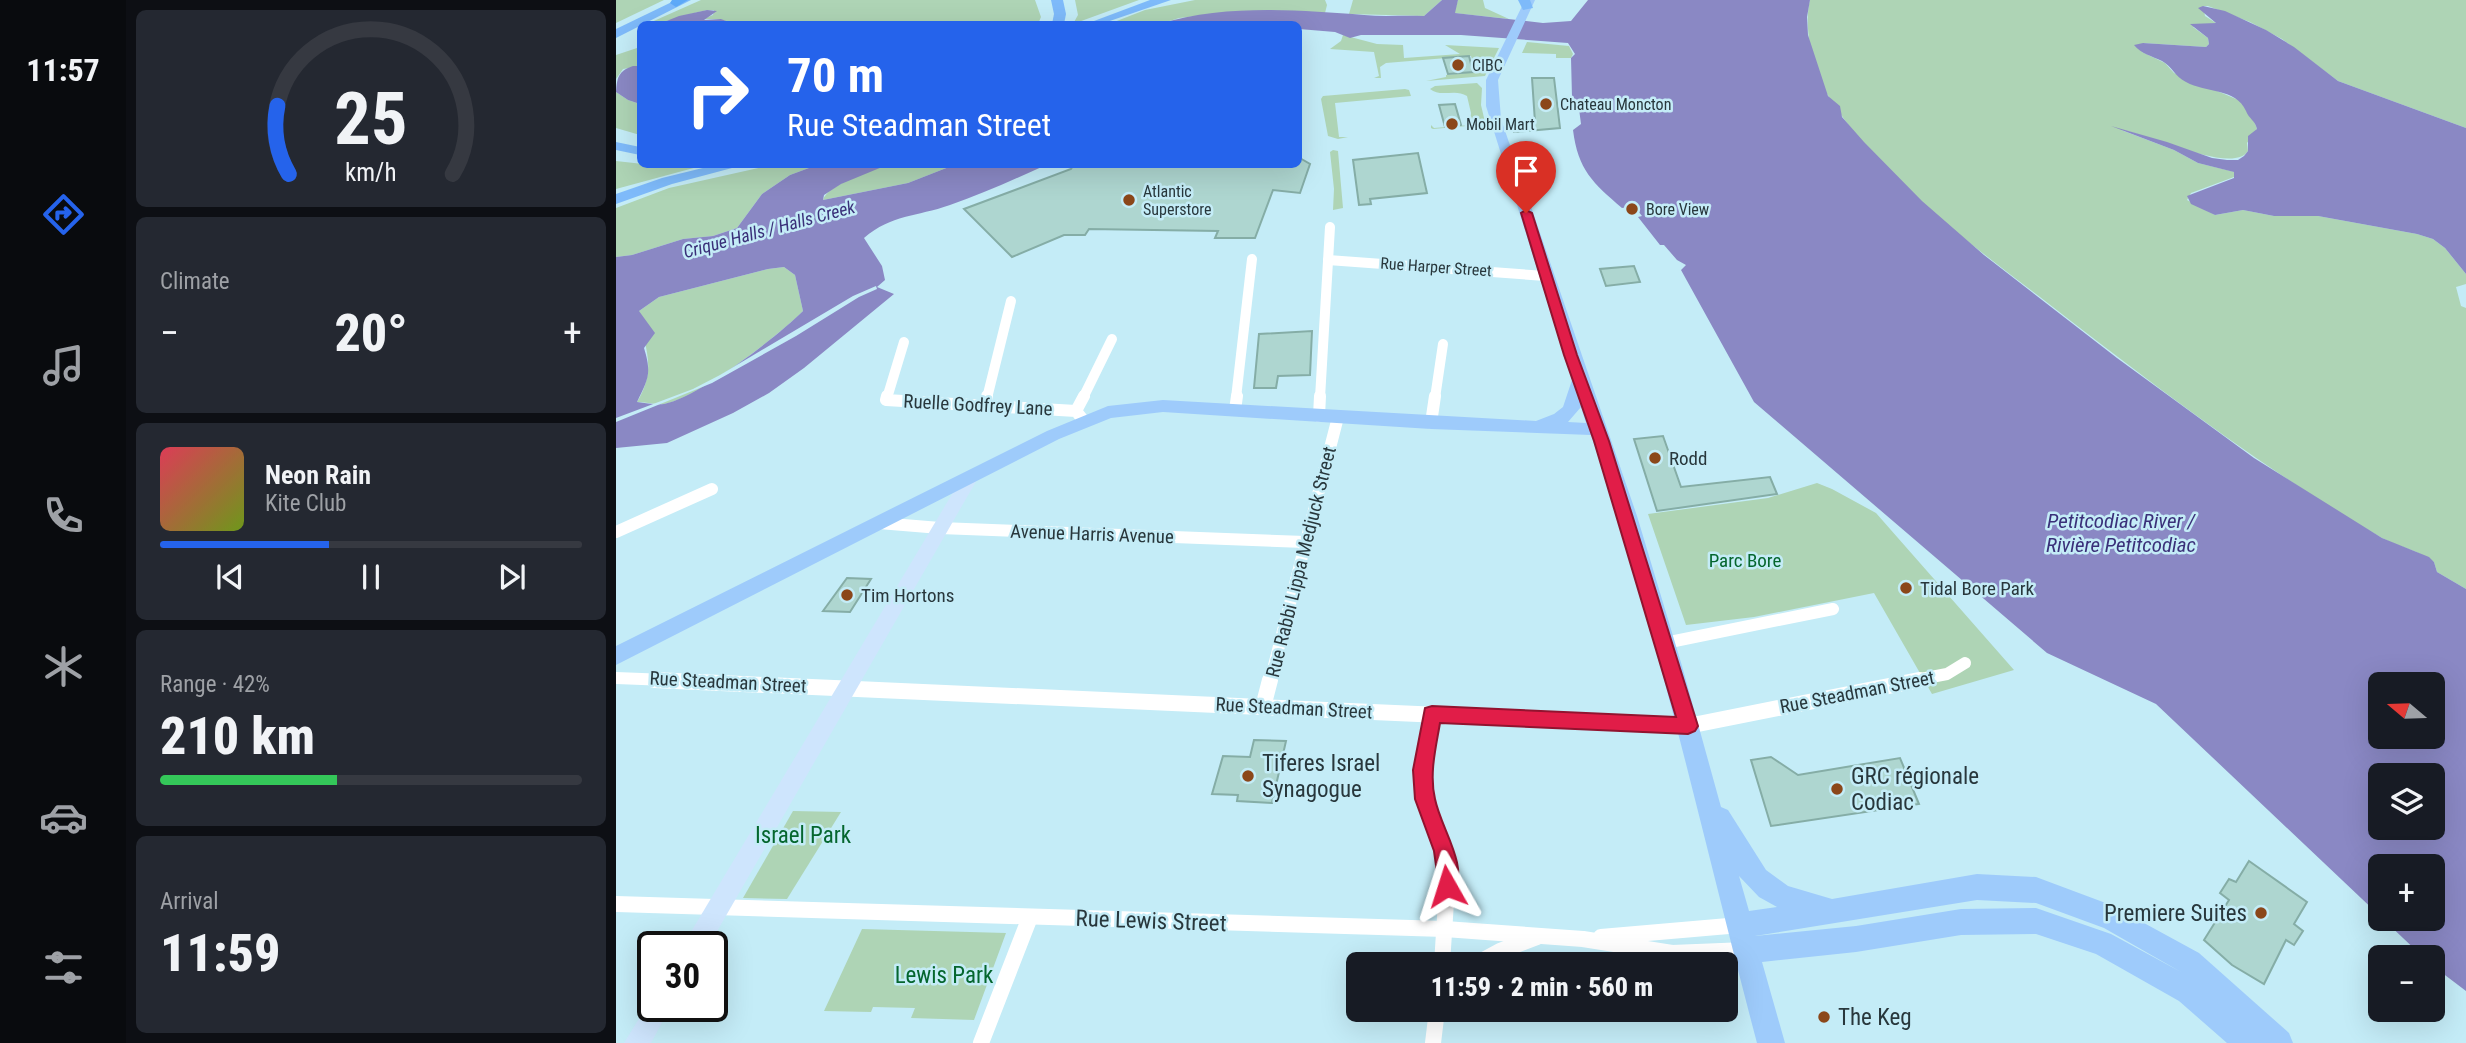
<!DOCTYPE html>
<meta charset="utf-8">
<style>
:root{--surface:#171b24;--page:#242831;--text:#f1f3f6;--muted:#9ea1a6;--line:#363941;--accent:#2563eb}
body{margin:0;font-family:"Roboto Condensed",sans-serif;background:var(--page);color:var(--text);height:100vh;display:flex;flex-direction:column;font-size:26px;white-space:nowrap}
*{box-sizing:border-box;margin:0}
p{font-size:23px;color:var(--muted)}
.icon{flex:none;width:38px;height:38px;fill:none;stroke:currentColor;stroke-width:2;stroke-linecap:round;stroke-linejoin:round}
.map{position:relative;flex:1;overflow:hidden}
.side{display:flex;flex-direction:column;gap:10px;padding:10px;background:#0d0f14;width:490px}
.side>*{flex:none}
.banner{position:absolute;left:21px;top:21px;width:665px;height:147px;border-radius:10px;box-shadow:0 7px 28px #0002;background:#2563eb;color:#fff;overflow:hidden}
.needle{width:46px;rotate:289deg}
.buttons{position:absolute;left:1752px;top:672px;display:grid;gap:14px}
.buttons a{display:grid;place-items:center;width:77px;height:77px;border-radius:10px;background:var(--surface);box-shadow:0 7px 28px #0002;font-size:35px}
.speed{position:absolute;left:21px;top:931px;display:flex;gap:14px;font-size:35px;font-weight:700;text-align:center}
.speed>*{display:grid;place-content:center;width:91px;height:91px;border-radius:50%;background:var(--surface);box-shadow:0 7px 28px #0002;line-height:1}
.speed .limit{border:4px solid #111;border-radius:10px;background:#fff;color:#111}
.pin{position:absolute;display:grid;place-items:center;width:60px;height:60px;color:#fff;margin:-72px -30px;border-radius:50% 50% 50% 0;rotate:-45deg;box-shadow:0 0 7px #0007}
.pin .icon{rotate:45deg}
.me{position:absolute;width:77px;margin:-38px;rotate:354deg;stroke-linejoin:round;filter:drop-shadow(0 0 5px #0008)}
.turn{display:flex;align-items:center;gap:24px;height:147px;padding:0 35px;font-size:32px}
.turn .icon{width:91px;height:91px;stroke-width:2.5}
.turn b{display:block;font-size:49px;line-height:60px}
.big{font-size:52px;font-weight:800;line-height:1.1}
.side .tile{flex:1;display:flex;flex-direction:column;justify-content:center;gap:10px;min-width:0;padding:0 24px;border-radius:10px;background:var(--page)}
.side .dial{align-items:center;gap:0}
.dial svg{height:182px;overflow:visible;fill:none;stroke:var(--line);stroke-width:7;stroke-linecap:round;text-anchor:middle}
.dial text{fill:var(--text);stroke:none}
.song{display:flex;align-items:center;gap:21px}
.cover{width:84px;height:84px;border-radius:10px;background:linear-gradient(135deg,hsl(350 70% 55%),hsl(80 70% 35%))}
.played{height:7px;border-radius:4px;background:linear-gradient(90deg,var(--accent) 40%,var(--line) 40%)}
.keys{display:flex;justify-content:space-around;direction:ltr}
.heat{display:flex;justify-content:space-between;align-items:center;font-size:38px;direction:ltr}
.charge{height:10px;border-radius:5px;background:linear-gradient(90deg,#34c759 42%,var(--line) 0)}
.trip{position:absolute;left:730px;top:952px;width:392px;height:70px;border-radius:10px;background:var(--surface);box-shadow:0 7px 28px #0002;font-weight:800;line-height:70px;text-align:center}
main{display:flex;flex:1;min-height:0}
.tabs{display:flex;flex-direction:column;width:126px;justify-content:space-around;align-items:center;background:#090b0e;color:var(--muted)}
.tabs .icon{width:49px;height:49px}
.tabs .current{color:var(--accent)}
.tabs b{font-size:32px;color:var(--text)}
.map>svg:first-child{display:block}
</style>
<main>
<nav class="tabs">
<b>11:57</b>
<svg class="icon current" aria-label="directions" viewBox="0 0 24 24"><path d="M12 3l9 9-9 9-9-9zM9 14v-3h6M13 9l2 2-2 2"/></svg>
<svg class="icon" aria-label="music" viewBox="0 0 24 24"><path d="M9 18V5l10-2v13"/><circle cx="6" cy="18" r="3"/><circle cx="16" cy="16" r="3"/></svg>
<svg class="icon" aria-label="phone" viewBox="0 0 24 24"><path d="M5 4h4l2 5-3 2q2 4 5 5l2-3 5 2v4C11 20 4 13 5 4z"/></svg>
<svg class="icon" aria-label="climate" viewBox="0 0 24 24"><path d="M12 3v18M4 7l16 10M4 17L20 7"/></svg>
<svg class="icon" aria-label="car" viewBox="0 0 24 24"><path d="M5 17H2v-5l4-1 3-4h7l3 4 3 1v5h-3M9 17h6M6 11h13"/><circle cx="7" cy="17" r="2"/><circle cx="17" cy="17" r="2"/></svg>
<svg class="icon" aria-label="filters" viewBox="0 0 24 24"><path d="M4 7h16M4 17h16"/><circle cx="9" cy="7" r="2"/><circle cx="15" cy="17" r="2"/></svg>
</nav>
<section class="side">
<div class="tile dial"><svg viewBox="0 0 100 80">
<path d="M14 69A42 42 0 1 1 86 69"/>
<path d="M14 69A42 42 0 0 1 9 39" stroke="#2563eb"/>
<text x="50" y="56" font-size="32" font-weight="700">25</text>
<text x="50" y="72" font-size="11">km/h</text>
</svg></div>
<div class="tile"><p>Climate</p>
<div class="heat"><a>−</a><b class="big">20°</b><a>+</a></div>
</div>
<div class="tile">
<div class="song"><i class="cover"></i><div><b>Neon Rain</b><p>Kite Club</p></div></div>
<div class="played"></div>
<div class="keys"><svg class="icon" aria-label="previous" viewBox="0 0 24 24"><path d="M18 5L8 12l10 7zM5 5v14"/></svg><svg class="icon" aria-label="pause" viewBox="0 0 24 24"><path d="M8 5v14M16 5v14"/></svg><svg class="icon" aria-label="next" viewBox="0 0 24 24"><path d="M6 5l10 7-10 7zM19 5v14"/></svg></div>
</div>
<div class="tile"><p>Range · 42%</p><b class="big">210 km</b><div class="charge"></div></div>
<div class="tile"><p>Arrival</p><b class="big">11:59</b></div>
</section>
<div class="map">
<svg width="1850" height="1043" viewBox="0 0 1850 1043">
<rect width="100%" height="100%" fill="#c4ecf7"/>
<g fill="#aed4b5">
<polygon points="0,0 48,0 0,23"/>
<path d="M85,0H419L425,17L422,24H118L104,19H87L97,15L98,10C75,10 54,24 31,24Z"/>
<polygon points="459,0 523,0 457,24 462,15"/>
<polygon points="579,0 709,0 711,5 709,13 606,13 563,18 544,24 493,24 529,10"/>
<polygon points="737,0 826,0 808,16 733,14"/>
<polygon points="842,0 867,0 869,8 893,19 838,13"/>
<path d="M1194,0H1850V128L1722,81L1666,39L1634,22L1592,6H1587L1589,16L1600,23L1577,27L1592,38L1593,44L1590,47L1527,43L1526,52L1549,63L1558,73L1625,101C1629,106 1640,123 1641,129L1631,143L1632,151C1617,175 1533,134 1505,130L1558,150L1582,163L1619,172L1618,177L1575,193L1571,200L1599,215L1627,210L1658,216H1702L1801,234L1817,239L1829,248L1850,274V284L1840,287L1845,306L1850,308V589L1821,572L1818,562C1800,549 1785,548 1766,538C1645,468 1535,383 1424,297C1348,239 1264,178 1213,97C1197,73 1187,27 1194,0Z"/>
<polygon points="727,35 761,44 787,45 788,58 844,54 829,45 883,48 869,76 810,81 830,77 830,75 860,72 855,56 770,63 764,67 765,78 758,78 763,76 758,52 714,49 725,41"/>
<polygon points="911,42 953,46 957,54 955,58 940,58 940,54 906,53"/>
<polygon points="24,47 24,66 7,69 0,79 0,55"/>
<path d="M861,83L866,88L865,105L869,122L863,125L817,129L815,128V125L818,128L854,125L855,113L851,96C839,88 825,98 814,89L819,86Z"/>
<polygon points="789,89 793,90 795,96 719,103 723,137 732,137 722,139 712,136 705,99 707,96"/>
<polygon points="0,92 12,100 24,104 24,135 0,128"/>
<polygon points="717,150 722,151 727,208 717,210 718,189 714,152"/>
<polygon points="0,161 36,165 85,166 0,189"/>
<polygon points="156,165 201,165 174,175 146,194 121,228 97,236 67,239 16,255 0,257 0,208 53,188"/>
<path d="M271,165H338L292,183L207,200C212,184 255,171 271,165Z"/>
<path d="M168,267L179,275L187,311C162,336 81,399 48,404C39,405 29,402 21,402C42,367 28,349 23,311L43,297L152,269Z"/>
<polygon points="1201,483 1216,489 1260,513 1398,670 1316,694 1258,593 1138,617 1070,625 1032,514 1152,498"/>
<polygon points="177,811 225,812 171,899 127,898"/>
<polygon points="246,929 390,933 358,1020 295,1018 299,1008 257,1007 255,1012 208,1011"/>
</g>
<g fill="#8a88c4" fill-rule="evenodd">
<path d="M826,0H842L839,13L927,23L955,21L972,0H1194L1191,17L1192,35L1212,96L1224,106L1226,117L1248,142L1306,201L1368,255L1501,358L1638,458L1766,538L1813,557L1818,562L1821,572L1850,589V991L1817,966L1816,957H1807L1767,919H1816V866H1764V916L1540,704L1431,653L1138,402L1065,270L1070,265L1061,260L1048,245H1044L1022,217L1026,216L1018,206L1006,208C977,183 962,170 957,130L965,124L962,101L956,97L955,58L959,54L952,43L845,35H745L734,38L719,32L683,29L682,24H544C608,4 682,10 748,15C768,17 788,15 808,16ZM1764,684H1816V737H1764ZM1764,775H1816V828H1764Z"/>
<path d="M1587,6L1609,11L1650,30L1678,47L1722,81L1850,128V274L1829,248L1817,239L1801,234L1702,216H1658L1627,210L1599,215L1575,204L1571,196L1618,178V172L1582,163L1558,150L1495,126L1551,142L1596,158L1611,160H1622L1628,156L1632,151V136L1641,129C1639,120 1633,119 1630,111C1620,88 1590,93 1570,82C1559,77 1556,66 1546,61C1536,56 1525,54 1518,45L1527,43L1590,47L1593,44L1592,38L1574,24L1600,23L1582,8Z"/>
<polygon points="91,10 101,11 88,20 105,19 118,24 43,24 63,16"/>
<path d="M17,66H24V104L12,100L0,92C1,78 2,71 17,66Z"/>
<path d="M201,165H271L225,184L208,195L207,200L292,183L338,165H430C399,179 366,194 334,205C300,217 276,214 248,238L266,266L269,280L261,287L278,294L188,368L153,393L117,413L51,443L0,448V257L16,255L67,239L97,236L121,228L146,194L174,175ZM168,267L179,275L187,311C161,337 83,397 48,404C40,405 30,403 21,402C32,379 36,374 28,348L39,333L23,311L43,297L152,269Z"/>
</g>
<polygon fill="#c4ecf7" points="260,286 261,289 243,297 180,336 96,383 0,422 0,418 77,389 104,375 237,296"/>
<g fill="#aed6d0" stroke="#85ada6" stroke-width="2">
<polygon points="853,56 857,72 832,74 827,58"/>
<polygon points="916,78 938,78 944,128 898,132 897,130 919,122"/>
<polygon points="839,104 845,125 829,127 823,105"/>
<polygon points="802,153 811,193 754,199 755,204 743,205 737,160"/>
<polygon points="682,157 694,164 684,193 657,190 639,238 599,238 602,231 473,229 469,235 448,235 396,257 348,209 455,169 458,164 682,164"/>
<polygon points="1018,266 1024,282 990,286 984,269"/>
<polygon points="696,331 694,375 662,376 660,388 638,388 643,334"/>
<polygon points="1047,436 1065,487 1154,477 1161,494 1041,511 1018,439"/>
<polygon points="231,578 255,579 234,612 207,611"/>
<polygon points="638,740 670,741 656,803 621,801 622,795 596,794 607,756 634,757"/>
<polygon points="1155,757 1182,775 1284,758 1303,804 1155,826 1135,760"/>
<polygon points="1633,861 1691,902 1678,924 1687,931 1678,945 1670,940 1648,984 1616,965 1588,940 1613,900 1604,893 1613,879 1620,882"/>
</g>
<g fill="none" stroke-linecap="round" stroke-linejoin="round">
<g stroke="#fff" stroke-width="10">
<polyline points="712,260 929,276"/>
<polyline points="271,398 288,342"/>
<polyline points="371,398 395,301"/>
<polyline points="467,398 496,339"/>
<polyline points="620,398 636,259"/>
<polyline points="704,398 714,227"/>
<polyline points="819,398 827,344"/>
</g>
<g stroke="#fff" stroke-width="12">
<polyline points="271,396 270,400 460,411 468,421"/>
<polyline points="369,405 371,396"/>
<polyline points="619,410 621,396"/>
<polyline points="460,411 468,396"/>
<polyline points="703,416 704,396"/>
<polyline points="815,423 819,396"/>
<polyline points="263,523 324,528 689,542"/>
<polyline points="0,532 96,489"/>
<polyline points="1049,643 1217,609"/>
<polyline points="0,678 77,681"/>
<polyline points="654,681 722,417"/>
<polyline points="1294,681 1331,674 1349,663"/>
</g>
<g stroke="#fff" stroke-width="16">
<polyline points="38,680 1072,726 1303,680"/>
<polyline points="647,707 654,680"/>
<polyline points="816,714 807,770 809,799 828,851 831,886 826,964"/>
<polyline points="0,904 829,929 967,939 1056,953 1130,950"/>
<polyline points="985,937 1124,925"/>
<polyline points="860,964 884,951 921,937"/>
<polyline points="365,1043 414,917"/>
<polyline points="817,1043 821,1010"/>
</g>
<g fill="#cee5fd" fill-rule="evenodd">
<polygon points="354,472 362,478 92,947 66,947 348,474"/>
<polygon points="37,996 37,1006 55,1006 35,1043 8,1043"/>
</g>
<path fill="#9ecbfb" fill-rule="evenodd" d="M909,0H919L882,80L885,119L1021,516L1066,666L1105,807L1112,810L1150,870L1172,886L1216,899L1361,874L1420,877L1495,905L1583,953L1673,1033L1677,1043H1611L1563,1001L1480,954L1420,934L1345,935L1240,952L1146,962L1169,1043H1141C1087,840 1043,634 975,435L815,429L547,412L495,418L443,439L0,665V646L431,431L492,406L547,400L920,421L938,414L947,407L956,380L870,106V80ZM965,407L970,423L952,422ZM1123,876L1143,897L1161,907L1133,911ZM1361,900L1420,903L1488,928L1565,972L1495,934L1420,908L1345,909L1240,926L1139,936Z"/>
<g fill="#7ebafa" fill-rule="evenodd">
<polygon points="60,0 75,0 0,38 0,29"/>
<polygon points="435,0 447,0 450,14 448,24 436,24 438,14"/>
<polygon points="534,0 555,0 485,24 470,24"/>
<polygon points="902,0 914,0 917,8 907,10"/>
<polygon points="0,142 24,147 24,155 0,150"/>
<polygon points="103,164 131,164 56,184 0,204 0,194 46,178"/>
</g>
<polygon fill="#5da9f8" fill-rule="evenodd" points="56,0 72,0 60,7 54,3"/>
</g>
<path fill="#e11d48" stroke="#92132f" stroke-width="2" d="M910,210L916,213L961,355L993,441L1082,726L1079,731L1072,734L824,723C820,747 813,774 819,799C825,829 852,863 839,894L831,897L824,894L818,851L799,799L797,770L809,708L816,706L1060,717L978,441L948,355L905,213Z"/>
<g fill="#8b471a" stroke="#c4ecf7" stroke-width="2.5">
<circle cx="842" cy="65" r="7"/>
<circle cx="930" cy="104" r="7"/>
<circle cx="836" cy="124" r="7"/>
<circle cx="513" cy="200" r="7"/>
<circle cx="1016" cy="209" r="7"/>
<circle cx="1039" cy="458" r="7"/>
<circle cx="1290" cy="588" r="7"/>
<circle cx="231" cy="595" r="7"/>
<circle cx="632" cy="776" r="7"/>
<circle cx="1221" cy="789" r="7"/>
<circle cx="1645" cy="913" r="7"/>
<circle cx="1208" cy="1017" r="7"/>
</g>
<g text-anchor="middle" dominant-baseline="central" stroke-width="5" stroke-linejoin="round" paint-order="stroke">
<g font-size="16" fill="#28373c" stroke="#c4ecf7" text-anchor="start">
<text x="856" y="65">CIBC</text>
<text x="944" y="104">Chateau Moncton</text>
<text x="850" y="124">Mobil Mart</text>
<text x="527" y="191">Atlantic<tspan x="527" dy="18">Superstore</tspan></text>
<text x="1030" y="209">Bore View</text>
</g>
<g font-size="16" fill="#28373c" stroke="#c4ecf7">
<text transform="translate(820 267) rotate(4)">Rue Harper Street</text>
</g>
<g font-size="18" font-style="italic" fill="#3a3079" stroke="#c4ecf7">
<text transform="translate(153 229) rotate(-15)">Crique Halls / Halls Creek</text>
</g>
<g font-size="19" fill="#28373c" stroke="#c4ecf7">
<text transform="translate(362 405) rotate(3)">Ruelle Godfrey Lane</text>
<text transform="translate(476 534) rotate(2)">Avenue Harris Avenue</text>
<text transform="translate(685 562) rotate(-76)">Rue Rabbi Lippa Medjuck Street</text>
<text transform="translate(112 682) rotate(3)">Rue Steadman Street</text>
<text transform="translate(1241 692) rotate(-11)">Rue Steadman Street</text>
<text transform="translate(678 708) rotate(3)">Rue Steadman Street</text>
</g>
<g font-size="19" fill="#28373c" stroke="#c4ecf7" text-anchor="start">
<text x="1053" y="458">Rodd</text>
<text x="1304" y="588">Tidal Bore Park</text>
<text x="245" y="595">Tim Hortons</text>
</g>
<g font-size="19" fill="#05662e" stroke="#c4ecf7">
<text x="1129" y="560">Parc Bore</text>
</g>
<g font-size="21" font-style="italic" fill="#3a3079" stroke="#c4ecf7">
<text x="1505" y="521">Petitcodiac River /<tspan x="1505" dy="24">Rivière Petitcodiac</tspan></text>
</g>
<g font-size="23" fill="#28373c" stroke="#c4ecf7" text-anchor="start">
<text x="646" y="763">Tiferes Israel<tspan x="646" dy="26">Synagogue</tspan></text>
<text x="1235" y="776">GRC régionale<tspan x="1235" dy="26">Codiac</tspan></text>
<text x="1631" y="913" text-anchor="end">Premiere Suites</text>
<text x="1222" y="1017">The Keg</text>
</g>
<g font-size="23" fill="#05662e" stroke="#c4ecf7">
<text x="187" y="835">Israel Park</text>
<text x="328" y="975">Lewis Park</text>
</g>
<g font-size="23" fill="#28373c" stroke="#c4ecf7">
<text transform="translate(535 921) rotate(2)">Rue Lewis Street</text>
</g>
</g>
</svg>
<div class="buttons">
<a><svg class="needle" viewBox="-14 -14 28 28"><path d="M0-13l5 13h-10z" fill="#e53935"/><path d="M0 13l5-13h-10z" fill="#9ea1a6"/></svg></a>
<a><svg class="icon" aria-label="layers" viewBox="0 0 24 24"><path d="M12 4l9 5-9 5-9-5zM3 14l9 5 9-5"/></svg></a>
<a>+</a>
<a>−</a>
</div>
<div class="speed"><div class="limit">30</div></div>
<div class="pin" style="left:910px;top:213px;background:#d93025"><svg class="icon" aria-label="arrive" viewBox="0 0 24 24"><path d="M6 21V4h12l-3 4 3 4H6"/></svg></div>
<svg class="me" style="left:831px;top:886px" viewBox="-20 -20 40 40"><path d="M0-17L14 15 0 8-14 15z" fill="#e11d48" stroke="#fff" stroke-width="4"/></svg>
<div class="trip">11:59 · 2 min · 560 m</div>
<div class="banner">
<div class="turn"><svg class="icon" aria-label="right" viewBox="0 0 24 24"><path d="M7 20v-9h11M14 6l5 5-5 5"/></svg><div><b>70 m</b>Rue Steadman Street</div></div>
</div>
</div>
</main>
